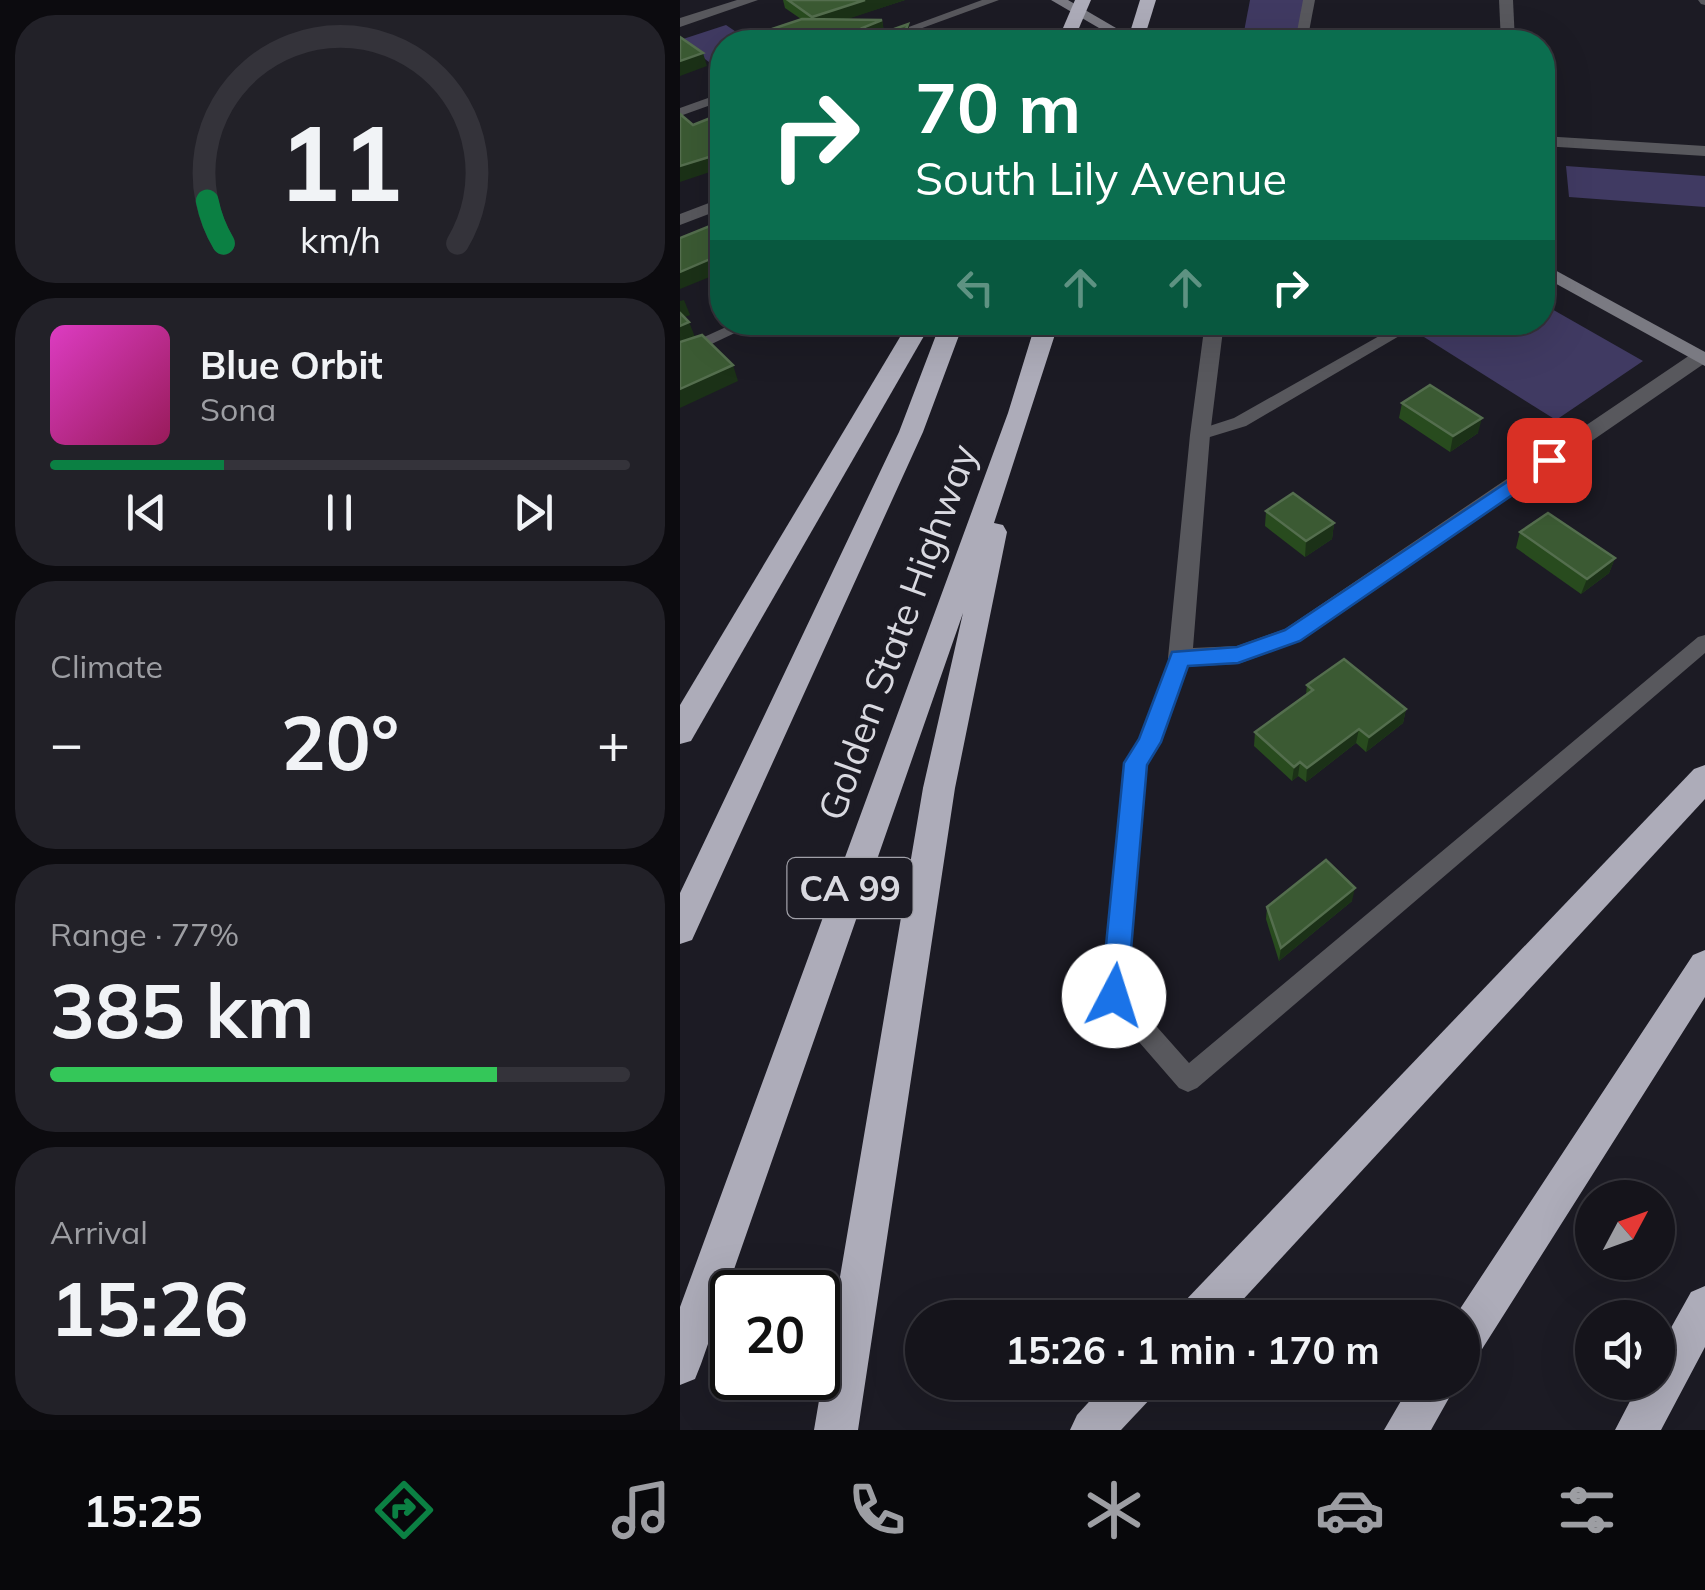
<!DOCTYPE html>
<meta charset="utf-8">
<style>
:root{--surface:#15141b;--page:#222128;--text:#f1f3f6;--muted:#9d9ea3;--line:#34333a;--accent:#0b8043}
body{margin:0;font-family:Mulish,sans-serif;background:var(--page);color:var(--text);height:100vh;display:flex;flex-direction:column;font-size:38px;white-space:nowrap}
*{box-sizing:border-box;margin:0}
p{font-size:32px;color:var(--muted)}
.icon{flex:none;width:55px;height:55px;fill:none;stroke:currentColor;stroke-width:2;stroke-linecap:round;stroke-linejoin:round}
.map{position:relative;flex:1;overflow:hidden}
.sheet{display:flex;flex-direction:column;gap:15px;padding:15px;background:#0c0b0f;width:680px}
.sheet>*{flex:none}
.banner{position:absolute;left:30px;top:30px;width:845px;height:305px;border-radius:40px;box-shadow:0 10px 40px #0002,0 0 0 2px var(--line);background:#0b6e4f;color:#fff;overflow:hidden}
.needle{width:65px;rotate:49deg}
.tools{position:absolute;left:895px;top:1180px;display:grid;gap:20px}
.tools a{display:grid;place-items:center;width:100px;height:100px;border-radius:50%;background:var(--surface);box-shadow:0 10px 40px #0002,0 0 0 2px var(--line);font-size:50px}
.speed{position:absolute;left:30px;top:1270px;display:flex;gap:20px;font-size:50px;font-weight:700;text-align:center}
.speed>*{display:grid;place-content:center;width:130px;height:130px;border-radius:50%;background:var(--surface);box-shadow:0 10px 40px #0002,0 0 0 2px var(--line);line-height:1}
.speed .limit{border:5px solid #111;border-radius:15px;background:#fff;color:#111}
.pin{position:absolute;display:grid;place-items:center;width:85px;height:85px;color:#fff;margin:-42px;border-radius:20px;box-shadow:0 5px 15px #0006}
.me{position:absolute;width:110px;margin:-55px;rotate:5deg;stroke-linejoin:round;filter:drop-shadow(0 0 8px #0008)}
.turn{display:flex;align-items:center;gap:35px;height:210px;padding:0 40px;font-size:45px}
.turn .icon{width:130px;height:130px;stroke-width:2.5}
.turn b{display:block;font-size:70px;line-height:85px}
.lanes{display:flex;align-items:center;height:95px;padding:0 40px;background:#0003;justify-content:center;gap:50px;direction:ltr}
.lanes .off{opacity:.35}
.big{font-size:75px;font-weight:700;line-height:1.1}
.sheet .tile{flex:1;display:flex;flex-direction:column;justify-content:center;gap:15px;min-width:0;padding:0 35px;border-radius:40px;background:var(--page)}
.sheet .dial{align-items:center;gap:0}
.dial svg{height:260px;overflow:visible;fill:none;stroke:var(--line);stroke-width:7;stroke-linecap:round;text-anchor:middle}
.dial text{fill:var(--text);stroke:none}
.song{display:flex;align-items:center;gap:30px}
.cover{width:120px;height:120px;border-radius:15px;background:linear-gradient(135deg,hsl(310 70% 55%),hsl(330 70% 35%))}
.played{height:10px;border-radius:5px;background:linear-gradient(90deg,var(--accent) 30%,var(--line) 30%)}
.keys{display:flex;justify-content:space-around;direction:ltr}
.heat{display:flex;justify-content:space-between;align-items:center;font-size:55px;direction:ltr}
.charge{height:15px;border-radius:8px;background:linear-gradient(90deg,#34c759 77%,var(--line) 0)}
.trip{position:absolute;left:225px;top:1300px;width:575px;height:100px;border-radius:50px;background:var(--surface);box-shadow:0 10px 40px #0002,0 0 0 2px var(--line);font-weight:700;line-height:100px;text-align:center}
.menu{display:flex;height:160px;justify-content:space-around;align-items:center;background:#08080b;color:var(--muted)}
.menu .icon{width:70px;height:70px}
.menu .on{color:var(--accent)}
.menu b{font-size:45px;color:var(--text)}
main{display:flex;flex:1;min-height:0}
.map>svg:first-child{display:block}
</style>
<main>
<section class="sheet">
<div class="tile dial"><svg viewBox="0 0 100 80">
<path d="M14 69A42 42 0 1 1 86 69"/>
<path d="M14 69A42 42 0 0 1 9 56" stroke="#0b8043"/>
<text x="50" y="56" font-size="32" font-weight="700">11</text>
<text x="50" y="72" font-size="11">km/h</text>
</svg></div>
<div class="tile">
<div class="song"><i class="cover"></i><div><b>Blue Orbit</b><p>Sona</p></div></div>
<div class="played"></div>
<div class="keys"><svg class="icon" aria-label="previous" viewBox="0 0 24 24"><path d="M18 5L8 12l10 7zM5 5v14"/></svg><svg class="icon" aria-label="pause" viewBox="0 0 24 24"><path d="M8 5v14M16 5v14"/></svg><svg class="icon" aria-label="next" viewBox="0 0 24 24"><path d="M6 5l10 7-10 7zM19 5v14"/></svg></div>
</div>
<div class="tile"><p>Climate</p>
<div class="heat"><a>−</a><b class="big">20°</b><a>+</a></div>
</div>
<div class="tile"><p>Range · 77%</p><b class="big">385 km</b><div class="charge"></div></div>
<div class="tile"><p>Arrival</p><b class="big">15:26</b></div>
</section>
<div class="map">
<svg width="1025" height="1430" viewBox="0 0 1025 1430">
<rect width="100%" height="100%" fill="#1c1b24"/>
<g fill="#403a62">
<polygon points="570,0 625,0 618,42 562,42"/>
<polygon points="46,25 71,42 42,42 42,72 0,40"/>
<polygon points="886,166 1025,176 1025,207 889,197"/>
<polygon points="863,304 963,361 876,420 744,337 769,323 862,322"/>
</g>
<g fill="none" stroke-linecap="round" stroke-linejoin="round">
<g fill="#58585d" fill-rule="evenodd">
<polygon points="302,0 319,0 204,42 188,42"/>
<polygon points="623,0 635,0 627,42 615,42"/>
<polygon points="1018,0 1025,0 1025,5 1021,4"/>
<polygon points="42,93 42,101 0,116 0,108"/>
<polygon points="57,322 78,322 0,359 0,348"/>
<polygon points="724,322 743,322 566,426 520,440 512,435 514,431 554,418"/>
<polygon points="1025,635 1025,653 517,1088 508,1092 499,1088 426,1004 422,996 445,763 460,739 493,653 500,651 510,658 479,742 465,765 446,992 509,1063 1018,637"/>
</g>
<g fill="#58585d" fill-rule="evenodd">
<polygon points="57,0 78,0 0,27 0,18"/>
<polygon points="819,0 833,0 835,42 821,42"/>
<polygon points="862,136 1025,146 1025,156 862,146"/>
<polygon points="42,198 42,209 0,225 0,214"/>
<polygon points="525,322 544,322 530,435 513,648 557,646 605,629 1013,353 1025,352 1025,363 621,641 558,664 500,667 491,665 488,658 510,435"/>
</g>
<g fill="#7a7a82" fill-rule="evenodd">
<polygon points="371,0 388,0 460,42 443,42"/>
<polygon points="862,263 1025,352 1025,366 862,276"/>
</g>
<g fill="#adacb9" fill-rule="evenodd">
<polygon points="395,0 411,0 393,42 377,42"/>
<polygon points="460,0 476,0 463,42 447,42"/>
<polygon points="229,322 252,322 11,741 0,744 0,705"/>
<polygon points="261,322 284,322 243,432 12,940 0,944 0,893 219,432"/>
<polygon points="356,322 379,322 314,523 323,525 327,532 275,788 178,1430 134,1430 243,788 283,613 21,1364 15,1379 0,1385 0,1307 328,413"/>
<polygon points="1025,765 1025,799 546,1318 498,1318 503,1303 1014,769"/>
<polygon points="1025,950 1025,997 797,1357 782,1363 782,1318 774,1318 1013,955"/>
<polygon points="1025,1286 1025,1347 981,1430 935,1430 960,1382 978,1382 978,1351 1011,1292"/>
<polygon points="427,1382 478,1382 472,1397 441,1430 390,1430 397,1415"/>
<polygon points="732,1382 778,1382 751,1430 704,1430"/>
</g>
</g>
<g fill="#284b1e">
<polygon points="103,0 225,0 166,19 202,20 204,32 228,24 231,36 228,42 83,42 80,33 121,19 105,8"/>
<polygon points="722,403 798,433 770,452 719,418"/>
<polygon points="586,511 654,523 652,539 625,557 585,526"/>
<polygon points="840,532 935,558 929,573 901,594 836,548"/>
<polygon points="627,685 726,709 723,723 686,752 676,743 626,782 618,776 612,781 574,746 575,732 626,694"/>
<polygon points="672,901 599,961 586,919 587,907"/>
</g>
<g fill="#1b3117">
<polygon points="185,0 225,0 135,30 132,17"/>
<polygon points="202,20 204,32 185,40 182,28"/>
<polygon points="228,24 231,36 228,42 221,42"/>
<polygon points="23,53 27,66 0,76 0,61"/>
<polygon points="42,153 42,168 0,182 0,166"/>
<polygon points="42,254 42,272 0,289 0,272"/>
<polygon points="4,300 10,315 0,319 0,301"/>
<polygon points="9,322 15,337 0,344 0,326"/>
<polygon points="53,365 58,381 0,408 0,389"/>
<polygon points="802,418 798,433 770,452 773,436"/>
<polygon points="654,523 652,539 625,557 626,541"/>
<polygon points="935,558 929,573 901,594 907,579"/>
<polygon points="726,709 723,723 686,752 689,737"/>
<polygon points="679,729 676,743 626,782 627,768"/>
<polygon points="620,762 618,776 612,781 614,767"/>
<polygon points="675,888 672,901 599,961 601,948"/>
</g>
<g fill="#3b5a33" stroke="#546e4e" stroke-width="2.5">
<polygon points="108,0 185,0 132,17"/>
<polygon points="122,19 202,20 182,28 185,33 203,33 228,24 221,42 94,42 80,33"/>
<polygon points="0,37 23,53 0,61"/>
<polygon points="0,114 13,125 33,117 42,125 42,153 0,166"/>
<polygon points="42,221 42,254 0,272 0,238"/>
<polygon points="0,313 9,322 0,326"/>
<polygon points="22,335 53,365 0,389 0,342"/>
<polygon points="750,385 802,418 773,436 722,403"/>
<polygon points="613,493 654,523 626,541 586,511"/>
<polygon points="868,513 935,558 907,579 840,532"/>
<polygon points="664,659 726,709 689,737 679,729 627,768 620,762 614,767 575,732 633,690 627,685"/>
<polygon points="646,860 675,888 601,948 587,907"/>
</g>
<polygon fill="#1a73e8" stroke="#114b97" stroke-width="2.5" points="869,454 879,460 876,465 620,641 558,663 508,666 481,742 467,765 447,996 443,1005 434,1009 425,1005 421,996 444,763 459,739 492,652 557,647 605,630"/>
<g text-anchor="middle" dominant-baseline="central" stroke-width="10" stroke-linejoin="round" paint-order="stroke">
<rect fill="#1c1b24" stroke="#a0a0a8" stroke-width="2.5" x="107.5" y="858" width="125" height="60" rx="8"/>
<g font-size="35" font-weight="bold" fill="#d9d9e0">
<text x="170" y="888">CA 99</text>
</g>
<g font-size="38" fill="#d9d9e0" stroke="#1c1b24">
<text transform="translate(217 632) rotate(-70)">Golden State Highway</text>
</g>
</g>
</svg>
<div class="tools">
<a><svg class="needle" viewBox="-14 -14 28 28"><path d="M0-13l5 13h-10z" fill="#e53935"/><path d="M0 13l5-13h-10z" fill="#9d9ea3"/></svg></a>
<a><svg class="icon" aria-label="sound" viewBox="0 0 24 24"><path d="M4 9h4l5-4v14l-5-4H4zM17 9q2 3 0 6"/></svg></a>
</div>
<div class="speed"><div class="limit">20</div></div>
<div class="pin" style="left:869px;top:460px;background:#d93025"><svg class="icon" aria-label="arrive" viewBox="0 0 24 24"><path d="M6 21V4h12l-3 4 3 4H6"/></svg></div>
<svg class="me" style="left:434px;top:996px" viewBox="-20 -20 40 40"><circle r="19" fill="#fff"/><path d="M0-13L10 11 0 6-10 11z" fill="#1a73e8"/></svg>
<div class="trip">15:26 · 1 min · 170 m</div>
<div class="banner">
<div class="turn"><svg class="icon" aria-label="right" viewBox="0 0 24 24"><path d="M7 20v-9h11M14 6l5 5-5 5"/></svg><div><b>70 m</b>South Lily Avenue</div></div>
<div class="lanes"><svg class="icon off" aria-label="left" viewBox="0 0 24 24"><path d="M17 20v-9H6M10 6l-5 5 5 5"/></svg><svg class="icon off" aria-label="ahead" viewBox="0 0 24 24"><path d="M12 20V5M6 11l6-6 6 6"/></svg><svg class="icon off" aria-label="ahead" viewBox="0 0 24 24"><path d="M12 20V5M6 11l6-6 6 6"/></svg><svg class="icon" aria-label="right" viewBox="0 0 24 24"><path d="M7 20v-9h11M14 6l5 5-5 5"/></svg></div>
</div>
</div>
</main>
<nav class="menu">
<b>15:25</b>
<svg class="icon on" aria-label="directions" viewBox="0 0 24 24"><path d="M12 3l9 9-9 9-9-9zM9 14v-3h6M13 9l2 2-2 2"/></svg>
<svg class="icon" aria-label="music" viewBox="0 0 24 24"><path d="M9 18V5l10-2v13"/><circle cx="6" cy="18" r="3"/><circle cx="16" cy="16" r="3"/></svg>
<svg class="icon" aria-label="phone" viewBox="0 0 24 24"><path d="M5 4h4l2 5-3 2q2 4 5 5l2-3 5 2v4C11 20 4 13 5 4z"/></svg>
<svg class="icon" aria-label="climate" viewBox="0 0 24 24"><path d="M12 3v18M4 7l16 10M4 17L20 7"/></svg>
<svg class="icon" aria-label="car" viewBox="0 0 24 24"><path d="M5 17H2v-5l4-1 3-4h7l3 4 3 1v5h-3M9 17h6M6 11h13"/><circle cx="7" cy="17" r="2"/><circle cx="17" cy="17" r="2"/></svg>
<svg class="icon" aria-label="filters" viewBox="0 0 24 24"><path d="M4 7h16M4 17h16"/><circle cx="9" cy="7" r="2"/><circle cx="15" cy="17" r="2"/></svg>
</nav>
